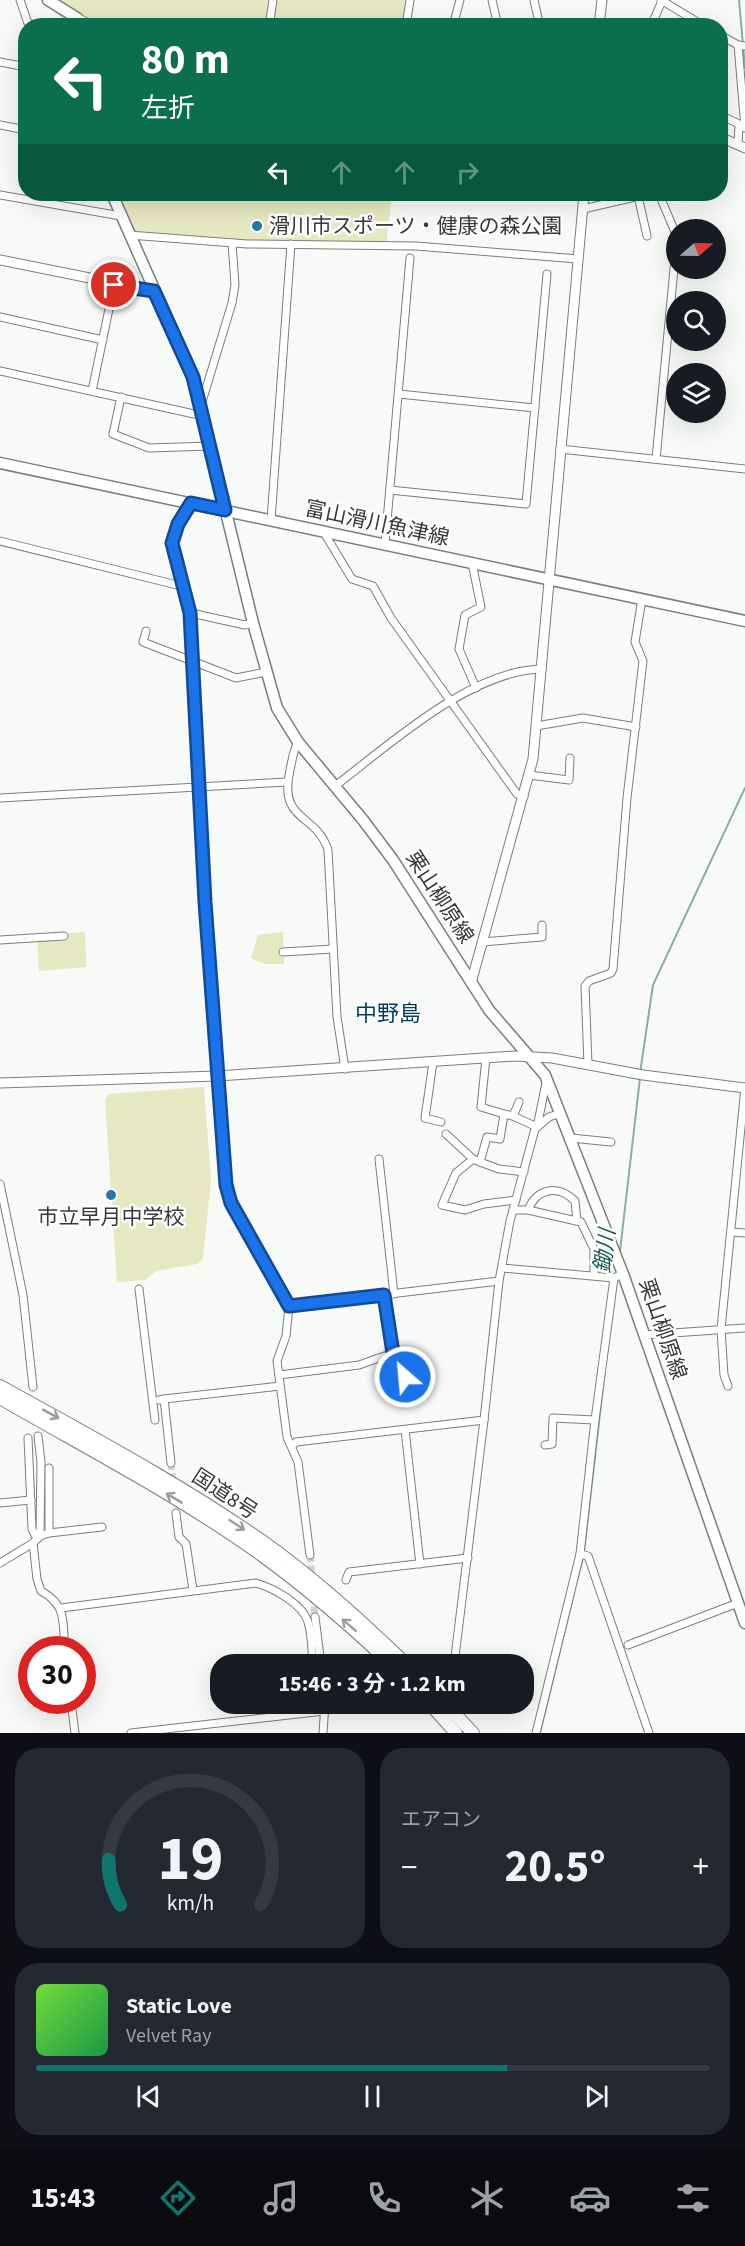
<!DOCTYPE html>
<html lang="ja">
<meta charset="utf-8">
<style>
:root{--surface:#171b24;--page:#242831;--text:#f1f3f6;--muted:#9ea1a6;--line:#363941;--accent:#0f766e}
body{margin:0;font-family:"Source Sans 3","Noto Sans JP",sans-serif;background:var(--page);color:var(--text);height:100vh;display:flex;flex-direction:column;font-size:22px;white-space:nowrap}
*{box-sizing:border-box;margin:0}
p{font-size:20px;color:var(--muted)}
.icon{flex:none;width:33px;height:33px;fill:none;stroke:currentColor;stroke-width:2;stroke-linecap:round;stroke-linejoin:round}
.map{position:relative;height:1733px;overflow:hidden}
.sheet{display:flex;flex-direction:column;gap:15px;padding:15px;background:#0d0f14;flex:1}
.sheet>*{flex:none}
.top-card{position:absolute;left:18px;top:18px;width:710px;height:183px;border-radius:24px;box-shadow:0 6px 24px #0002;background:#0b6e4f;color:#fff;overflow:hidden}
.needle{width:39px;rotate:70deg}
.buttons{position:absolute;left:666px;top:219px;display:grid;gap:12px}
.buttons a{display:grid;place-items:center;width:60px;height:60px;border-radius:50%;background:var(--surface);box-shadow:0 6px 24px #0002;font-size:30px}
.speed{position:absolute;left:18px;top:1636px;display:flex;gap:12px;font-size:30px;font-weight:700;text-align:center}
.speed>*{display:grid;place-content:center;width:78px;height:78px;border-radius:50%;background:var(--surface);box-shadow:0 6px 24px #0002;line-height:1}
.speed .limit{border:9px solid #d22;background:#fff;color:#111}
.pin{position:absolute;display:grid;place-items:center;width:51px;height:51px;color:#fff;margin:-26px;border:3px solid #fff;border-radius:50%;box-shadow:0 2px 6px #0007}
.me{position:absolute;width:66px;margin:-33px;rotate:333deg;stroke-linejoin:round;filter:drop-shadow(0 0 4px #0008)}
.turn{display:flex;align-items:center;gap:21px;height:126px;padding:0 24px;font-size:27px}
.turn .icon{width:78px;height:78px;stroke-width:2.5}
.turn b{display:block;font-size:42px;line-height:51px}
.lanes{display:flex;align-items:center;height:57px;padding:0 24px;background:#0003;justify-content:center;gap:30px;direction:ltr}
.lanes .off{opacity:.35}
.big{font-size:45px;font-weight:700;line-height:1.1}
.sheet .tile{flex:1;display:flex;flex-direction:column;justify-content:center;gap:9px;min-width:0;padding:0 21px;border-radius:24px;background:var(--page)}
.sheet .dial{align-items:center;gap:0}
.dial svg{height:156px;overflow:visible;fill:none;stroke:var(--line);stroke-width:7;stroke-linecap:round;text-anchor:middle}
.dial text{fill:var(--text);stroke:none}
.song{display:flex;align-items:center;gap:18px}
.cover{width:72px;height:72px;border-radius:9px;background:linear-gradient(135deg,hsl(100 70% 55%),hsl(140 70% 35%))}
.played{height:6px;border-radius:3px;background:linear-gradient(90deg,var(--accent) 70%,var(--line) 70%)}
.keys{display:flex;justify-content:space-around;direction:ltr}
.heat{display:flex;justify-content:space-between;align-items:center;font-size:33px;direction:ltr}
.sheet .tiles{flex:1;display:grid;gap:15px;grid-template-columns:1fr 1fr}
.tile:last-child{grid-column:span 2}
.trip{position:absolute;left:210px;top:1654px;width:324px;height:60px;border-radius:24px;background:var(--surface);box-shadow:0 6px 24px #0002;font-weight:700;line-height:60px;text-align:center}
.tab-bar{display:flex;height:96px;justify-content:space-around;align-items:center;background:#090b0e;color:var(--muted)}
.tab-bar .icon{width:42px;height:42px}
.tab-bar .selected{color:var(--accent)}
.tab-bar b{font-size:27px;color:var(--text)}
.map>svg:first-child{display:block}
</style>
<div class="map">
<svg width="745" height="1733" viewBox="0 0 745 1733">
<rect width="100%" height="100%" fill="#f7faf7"/>
<g fill="#e5e8c0">
<polygon points="46,0 412,0 409,26 67,25"/>
<polygon points="112,194 392,194 386,246 129,235"/>
<polygon points="85,932 86,967 39,971 37,935"/>
<polygon points="283,932 284,964 265,964 251,958 258,935"/>
<polygon points="204,1087 211,1180 203,1259 197,1264 156,1271 145,1280 117,1282 105,1100 109,1094"/>
</g>
<g fill="none" stroke-linecap="round" stroke-linejoin="round">
<g stroke="#87aea8" stroke-width="2">
<polyline points="739,0 745,68"/>
<polyline points="640,1073 653,985 745,788"/>
<polyline points="620,1251 640,1078"/>
<polyline points="584,1552 605,1370"/>
<polyline points="576,1584 583,1558"/>
<polyline points="540,1733 574,1593"/>
</g>
<g stroke="#d1d3d1" stroke-width="7" stroke-dasharray="7 3.5" stroke-linecap="butt">
<polyline points="171,1463 173,1484"/>
<polyline points="310,1555 312,1579"/>
<polyline points="313,1596 315,1617"/>
</g>
<defs>
<g id="minor">
<polyline points="20,0 29,26"/>
<polyline points="492,0 498,26"/>
<polyline points="534,0 538,18 535,26"/>
<polyline points="661,0 704,26"/>
<polyline points="269,26 273,0"/>
<polyline points="406,26 410,0"/>
<polyline points="453,26 460,0"/>
<polyline points="651,26 662,1"/>
<polyline points="720,35 738,45"/>
<polyline points="745,46 738,45 745,128"/>
<polyline points="0,62 26,67"/>
<polyline points="720,115 739,124 738,145"/>
<polyline points="0,125 26,130"/>
<polyline points="0,195 121,216"/>
<polyline points="638,196 647,236"/>
<polyline points="583,209 648,194"/>
<polyline points="129,235 247,244 416,246 578,259"/>
<polyline points="0,317 103,340"/>
<polyline points="0,371 194,414 202,410"/>
<polyline points="92,391 114,285"/>
<polyline points="399,394 535,408"/>
<polyline points="121,397 113,434 149,448 210,446"/>
<polyline points="201,405 232,303 235,285 232,243"/>
<polyline points="560,449 745,469"/>
<polyline points="656,459 676,248 675,232 659,194"/>
<polyline points="390,490 526,504 547,274"/>
<polyline points="191,503 178,524 172,543 191,613 207,947 226,1185 231,1203 289,1306 286,1336 277,1361 287,1437 298,1462 310,1555"/>
<polyline points="271,520 291,244"/>
<polyline points="323,531 352,579 373,586 391,618 517,794 524,797"/>
<polyline points="0,541 185,587"/>
<polyline points="385,544 410,258"/>
<polyline points="472,563 481,607 465,615 459,649 476,688"/>
<polyline points="191,613 245,625 253,623"/>
<polyline points="146,631 143,642 236,678 266,672"/>
<polyline points="536,726 583,718 636,727"/>
<path d="M298,742C293,751 292,761 290,770C278,823 316,812 328,850L337,1017L345,1069"/>
<polyline points="529,775 569,780 570,758"/>
<path d="M335,786C389,745 471,670 542,669"/>
<polyline points="0,798 287,782"/>
<polyline points="0,940 64,936"/>
<polyline points="482,942 542,937 542,925"/>
<polyline points="283,952 333,949"/>
<polyline points="486,1058 481,1107 504,1114"/>
<polyline points="433,1062 425,1118 441,1122"/>
<polyline points="588,1064 585,986 589,981 611,973 613,969 627,798 643,661 635,642 642,599"/>
<polyline points="519,1102 513,1116 537,1127 546,1083"/>
<polyline points="513,1116 504,1114 500,1139 487,1137 480,1162 499,1169 524,1172"/>
<polyline points="446,1134 473,1159"/>
<polyline points="571,1138 611,1142"/>
<polyline points="379,1159 394,1294"/>
<polyline points="480,1162 473,1159 456,1173 442,1205 465,1210 484,1204 516,1200"/>
<polyline points="0,1184 23,1295 33,1387"/>
<polyline points="513,1210 528,1210 581,1222 594,1249 594,1275"/>
<path d="M528,1210C537,1188 558,1184 575,1201L577,1221"/>
<polyline points="731,1232 745,1233"/>
<polyline points="502,1268 614,1278 618,1276"/>
<polyline points="139,1289 155,1420"/>
<polyline points="384,1295 393,1353 405,1365 405,1390 390,1391"/>
<polyline points="289,1306 499,1281"/>
<polyline points="644,1335 745,1328"/>
<polyline points="279,1375 359,1365 393,1353"/>
<polyline points="728,1386 724,1375 721,1329 745,1087"/>
<polyline points="164,1399 280,1386"/>
<polyline points="159,1400 164,1399 171,1463"/>
<polyline points="595,1420 580,1554 588,1556 649,1733"/>
<polyline points="405,1430 420,1564"/>
<polyline points="28,1438 32,1529 37,1539"/>
<polyline points="545,1445 552,1444 553,1418 595,1420 614,1278"/>
<polyline points="292,1446 296,1442 484,1420 499,1281 510,1221 535,1129 549,1117 561,1113"/>
<polyline points="0,1503 31,1500"/>
<polyline points="176,1513 179,1537 186,1544 193,1590"/>
<polyline points="49,1533 102,1527"/>
<polyline points="40,1536 49,1533 49,1468"/>
<path d="M33,1543L37,1579L41,1591C68,1606 62,1622 65,1650"/>
<polyline points="0,1563 33,1543 40,1536 41,1462 38,1436"/>
<polyline points="346,1580 349,1572 468,1558"/>
<path d="M61,1608L256,1583C273,1588 303,1604 308,1622C312,1635 312,1651 313,1665"/>
<polyline points="315,1617 321,1665"/>
<polyline points="628,1645 738,1603"/>
<polyline points="454,1665 484,1420"/>
<polyline points="71,1701 75,1733"/>
<polyline points="131,1733 324,1711"/>
<polyline points="323,1733 325,1704"/>
<polyline points="536,1733 580,1554"/>
</g>
<g id="tertiary">
<polyline points="77,18 91,26"/>
<polyline points="599,26 602,0"/>
<polyline points="720,137 745,148"/>
<polyline points="0,260 154,291"/>
<polyline points="471,983 533,759 584,194"/>
<polyline points="0,1083 217,1076 515,1056 552,1058 643,1075 745,1088"/>
</g>
<g id="secondary">
<polyline points="48,0 77,18 73,26"/>
<polyline points="112,194 193,377 253,623 277,708 298,742 363,820 393,860 489,1010 545,1075 623,1274 745,1623"/>
<polyline points="0,463 745,621"/>
</g>
<g id="trunk">
<path d="M0,1386C88,1435 179,1483 262,1541C314,1578 361,1621 407,1665"/>
<path d="M0,1398C88,1449 180,1496 263,1556C308,1589 351,1626 392,1665"/>
<polyline points="430,1704 456,1733"/>
<polyline points="445,1704 473,1733"/>
</g>
</defs>
<use href="#minor" stroke="#7b7e7b" stroke-width="9"/>
<use href="#tertiary" stroke="#7b7e7b" stroke-width="11"/>
<use href="#secondary" stroke="#7b7e7b" stroke-width="13"/>
<use href="#trunk" stroke="#7b7e7b" stroke-width="14"/>
<use href="#minor" stroke="#fff" stroke-width="7"/>
<use href="#tertiary" stroke="#fff" stroke-width="9"/>
<use href="#secondary" stroke="#fff" stroke-width="10"/>
<use href="#trunk" stroke="#fff" stroke-width="12"/>
</g>
<defs><path id="oneway-shaft" d="M-6 0H5M1.5-3L5.5 0L1.5 3" fill="none" stroke-width="1.6" stroke-linecap="round" stroke-linejoin="round" transform="scale(1.5)"/></defs>
<g stroke="#9c9c9c">
<use href="#oneway-shaft" transform="translate(51 1414) rotate(29)"/>
<use href="#oneway-shaft" transform="translate(174 1498) rotate(-149)"/>
<use href="#oneway-shaft" transform="translate(237 1525) rotate(33)"/>
<use href="#oneway-shaft" transform="translate(349 1625) rotate(-139)"/>
</g>
<g fill="none" stroke-linecap="round" stroke-linejoin="round">
<defs>
<polyline id="route" points="114,285 154,291 193,377 225,510 191,503 178,524 172,543 190,613 205,902 226,1185 231,1203 289,1306 384,1295 393,1353 405,1365 405,1377"/>
</defs>
<use href="#route" stroke="#114b97" stroke-width="15"/>
<use href="#route" stroke="#1a73e8" stroke-width="10"/>
</g>
<g fill="#2776a8" stroke="#fff" stroke-width="2">
<circle cx="257" cy="226" r="6"/>
<circle cx="111" cy="1195" r="6"/>
</g>
<g text-anchor="middle" dominant-baseline="central" stroke-width="5" stroke-linejoin="round" paint-order="stroke">
<g font-size="21" fill="#383938" stroke="#fff" text-anchor="start">
<text x="269" y="226">滑川市スポーツ・健康の森公園</text>
<text x="111" y="1217" text-anchor="middle">市立早月中学校</text>
</g>
<g font-size="21" fill="#383938" stroke="#fff">
<text transform="translate(377 523) rotate(12)">富山滑川魚津線</text>
<text transform="translate(440 897) rotate(57)">栗山柳原線</text>
<text transform="translate(663 1329) rotate(71)">栗山柳原線</text>
<text transform="translate(225 1494) rotate(33)">国道8号</text>
</g>
<g font-size="22" fill="#003b5c" stroke="#fff">
<text x="388" y="1014">中野島</text>
</g>
<g font-size="22" font-style="italic" fill="#165f58" stroke="#fff">
<text transform="translate(605 1251) rotate(-83)">鋤川</text>
</g>
</g>
</svg>
<div class="buttons">
<a><svg class="needle" viewBox="-14 -14 28 28"><path d="M0-13l5 13h-10z" fill="#e53935"/><path d="M0 13l5-13h-10z" fill="#9ea1a6"/></svg></a>
<a><svg class="icon" aria-label="search" viewBox="0 0 24 24"><circle cx="10" cy="10" r="6"/><path d="M15 15l6 6"/></svg></a>
<a><svg class="icon" aria-label="layers" viewBox="0 0 24 24"><path d="M12 4l9 5-9 5-9-5zM3 14l9 5 9-5"/></svg></a>
</div>
<div class="speed"><div class="limit">30</div></div>
<div class="pin" style="left:114px;top:285px;background:#d93025"><svg class="icon" aria-label="arrive" viewBox="0 0 24 24"><path d="M6 21V4h12l-3 4 3 4H6"/></svg></div>
<svg class="me" style="left:405px;top:1377px" viewBox="-20 -20 40 40"><circle r="17" fill="#1a73e8" stroke="#fff" stroke-width="3"/><path d="M0-11L8 9 0 5-8 9z" fill="#fff"/></svg>
<div class="trip">15:46 · 3 分 · 1.2 km</div>
<div class="top-card">
<div class="turn"><svg class="icon" aria-label="left" viewBox="0 0 24 24"><path d="M17 20v-9H6M10 6l-5 5 5 5"/></svg><div><b>80 m</b>左折</div></div>
<div class="lanes"><svg class="icon" aria-label="left" viewBox="0 0 24 24"><path d="M17 20v-9H6M10 6l-5 5 5 5"/></svg><svg class="icon off" aria-label="ahead" viewBox="0 0 24 24"><path d="M12 20V5M6 11l6-6 6 6"/></svg><svg class="icon off" aria-label="ahead" viewBox="0 0 24 24"><path d="M12 20V5M6 11l6-6 6 6"/></svg><svg class="icon off" aria-label="right" viewBox="0 0 24 24"><path d="M7 20v-9h11M14 6l5 5-5 5"/></svg></div>
</div>
</div>
<section class="sheet">
<div class="tiles">
<div class="tile dial"><svg viewBox="0 0 100 80">
<path d="M14 69A42 42 0 1 1 86 69"/>
<path d="M14 69A42 42 0 0 1 8 46" stroke="#0f766e"/>
<text x="50" y="56" font-size="32" font-weight="700">19</text>
<text x="50" y="72" font-size="11">km/h</text>
</svg></div>
<div class="tile"><p>エアコン</p>
<div class="heat"><a>−</a><b class="big">20.5°</b><a>+</a></div>
</div>
<div class="tile">
<div class="song"><i class="cover"></i><div><b>Static Love</b><p>Velvet Ray</p></div></div>
<div class="played"></div>
<div class="keys"><svg class="icon" aria-label="previous" viewBox="0 0 24 24"><path d="M18 5L8 12l10 7zM5 5v14"/></svg><svg class="icon" aria-label="pause" viewBox="0 0 24 24"><path d="M8 5v14M16 5v14"/></svg><svg class="icon" aria-label="next" viewBox="0 0 24 24"><path d="M6 5l10 7-10 7zM19 5v14"/></svg></div>
</div>
</div>
</section>
<nav class="tab-bar">
<b>15:43</b>
<svg class="icon selected" aria-label="directions" viewBox="0 0 24 24"><path d="M12 3l9 9-9 9-9-9zM9 14v-3h6M13 9l2 2-2 2"/></svg>
<svg class="icon" aria-label="music" viewBox="0 0 24 24"><path d="M9 18V5l10-2v13"/><circle cx="6" cy="18" r="3"/><circle cx="16" cy="16" r="3"/></svg>
<svg class="icon" aria-label="phone" viewBox="0 0 24 24"><path d="M5 4h4l2 5-3 2q2 4 5 5l2-3 5 2v4C11 20 4 13 5 4z"/></svg>
<svg class="icon" aria-label="climate" viewBox="0 0 24 24"><path d="M12 3v18M4 7l16 10M4 17L20 7"/></svg>
<svg class="icon" aria-label="car" viewBox="0 0 24 24"><path d="M5 17H2v-5l4-1 3-4h7l3 4 3 1v5h-3M9 17h6M6 11h13"/><circle cx="7" cy="17" r="2"/><circle cx="17" cy="17" r="2"/></svg>
<svg class="icon" aria-label="filters" viewBox="0 0 24 24"><path d="M4 7h16M4 17h16"/><circle cx="9" cy="7" r="2"/><circle cx="15" cy="17" r="2"/></svg>
</nav>
